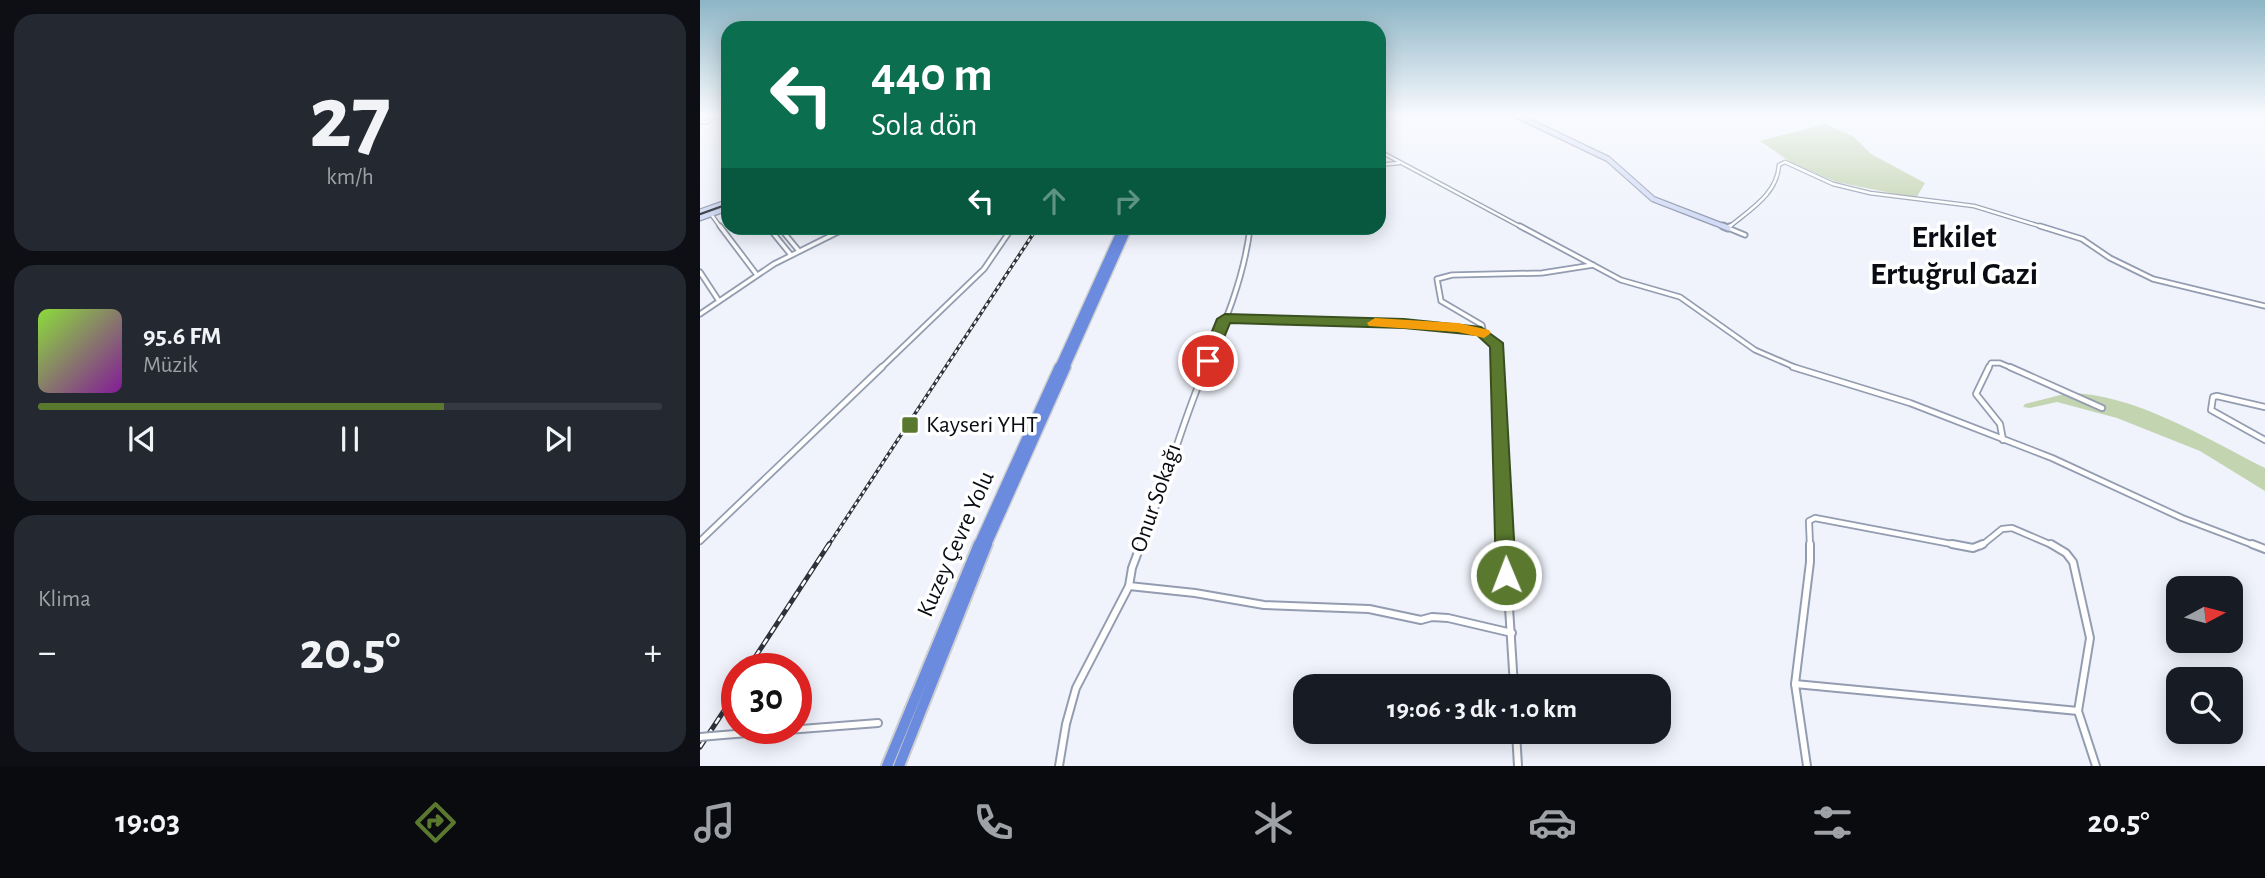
<!DOCTYPE html>
<html lang="tr">
<meta charset="utf-8">
<style>
:root{--surface:#171b24;--page:#242831;--text:#f1f3f6;--muted:#9ea1a6;--line:#363941;--accent:#5a792f}
body{margin:0;font-family:"Alegreya Sans",sans-serif;background:var(--page);color:var(--text);height:100vh;display:flex;flex-direction:column;font-size:26px;white-space:nowrap}
*{box-sizing:border-box;margin:0}
p{font-size:23px;color:var(--muted)}
.icon{flex:none;width:38px;height:38px;fill:none;stroke:currentColor;stroke-width:2;stroke-linecap:round;stroke-linejoin:round}
.map{position:relative;flex:1;overflow:hidden}
.details{display:flex;flex-direction:column;gap:14px;padding:14px;background:#0d0f14;width:700px}
.details>*{flex:none}
.guide{position:absolute;left:21px;top:21px;width:665px;height:214px;border-radius:21px;box-shadow:0 4px 18px #0003;background:#0b6e4f;color:#fff;overflow:hidden}
.needle{width:46px;rotate:83deg}
.tools{position:absolute;left:1466px;top:576px;display:grid;gap:14px}
.tools a{display:grid;place-items:center;width:77px;height:77px;border-radius:14px;background:var(--surface);box-shadow:0 4px 18px #0003;font-size:35px}
.speed{position:absolute;left:21px;top:653px;display:flex;gap:14px;font-size:35px;font-weight:700;text-align:center}
.speed>*{display:grid;place-content:center;width:91px;height:91px;border-radius:50%;background:var(--surface);box-shadow:0 4px 18px #0003;line-height:1}
.speed .limit{border:10px solid #d22;background:#fff;color:#111}
.pin{position:absolute;display:grid;place-items:center;width:60px;height:60px;color:#fff;margin:-30px;border:4px solid #fff;border-radius:50%;box-shadow:0 2px 7px #0007}
.me{position:absolute;width:77px;margin:-38px;rotate:359deg;stroke-linejoin:round;filter:drop-shadow(0 0 5px #0008)}
.turn{display:flex;align-items:center;gap:24px;height:147px;padding:0 35px;font-size:32px}
.turn .icon{width:91px;height:91px;stroke-width:2.5}
.turn b{display:block;font-size:49px;line-height:60px}
.lanes{display:flex;align-items:center;height:66px;padding:0 35px;background:#0003;justify-content:center;gap:35px;direction:ltr}
.lanes .off{opacity:.35}
.big{font-size:52px;font-weight:700;line-height:1.1}
.details .tile{flex:1;display:flex;flex-direction:column;justify-content:center;gap:10px;min-width:0;padding:0 24px;border-radius:21px;background:var(--page)}
.details .dial{align-items:center;gap:0}
.dial b{font-size:91px;line-height:1}
.song{display:flex;align-items:center;gap:21px}
.cover{width:84px;height:84px;border-radius:10px;background:linear-gradient(135deg,hsl(90 70% 55%),hsl(290 70% 35%))}
.played{height:7px;border-radius:4px;background:linear-gradient(90deg,var(--accent) 65%,var(--line) 65%)}
.keys{display:flex;justify-content:space-around;direction:ltr}
.heat{display:flex;justify-content:space-between;align-items:center;font-size:38px;direction:ltr}
.trip{position:absolute;left:593px;top:674px;width:378px;height:70px;border-radius:21px;background:var(--surface);box-shadow:0 4px 18px #0003;font-weight:700;line-height:70px;text-align:center}
.tab-bar{display:flex;height:112px;justify-content:space-around;align-items:center;background:#090b0e;color:var(--muted)}
.tab-bar .icon{width:49px;height:49px}
.tab-bar .current{color:var(--accent)}
.tab-bar b{font-size:32px;color:var(--text)}
main{display:flex;flex:1;min-height:0}
.map>svg:first-child{display:block}
</style>
<main>
<section class="details">
<div class="tile dial"><b>27</b><p>km/h</p></div>
<div class="tile">
<div class="song"><i class="cover"></i><div><b>95.6 FM</b><p>Müzik</p></div></div>
<div class="played"></div>
<div class="keys"><svg class="icon" aria-label="previous" viewBox="0 0 24 24"><path d="M18 5L8 12l10 7zM5 5v14"/></svg><svg class="icon" aria-label="pause" viewBox="0 0 24 24"><path d="M8 5v14M16 5v14"/></svg><svg class="icon" aria-label="next" viewBox="0 0 24 24"><path d="M6 5l10 7-10 7zM19 5v14"/></svg></div>
</div>
<div class="tile"><p>Klima</p>
<div class="heat"><a>−</a><b class="big">20.5°</b><a>+</a></div>
</div>
</section>
<div class="map">
<svg width="1565" height="766" viewBox="0 0 1565 766">
<rect width="100%" height="100%" fill="#f0f3fc"/>
<g fill="#c3d4b1">
<polygon points="1126,124 1154,137 1171,154 1225,183 1216,198 1136,182 1092,163 1060,141"/>
<path d="M1368,393C1434,393 1507,439 1565,468V491L1500,451L1417,418L1357,402L1330,408L1323,407L1325,404Z"/>
</g>
<g fill="none" stroke-linecap="round" stroke-linejoin="round">
<polyline stroke="#a4b691" stroke-width="2" points="0,210 28,200"/>
<defs>
<g id="street-far3">
<polyline points="0,122 7,122 18,114"/>
<polyline points="683,153 823,228"/>
<polyline points="679,159 684,126 689,114"/>
<polyline points="679,165 699,163"/>
<polyline points="11,214 21,228"/>
<path d="M1028,228C1049,210 1077,195 1079,165L1085,162L1133,184L1170,193L1274,206L1346,228"/>
</g>
<g id="street-far2">
<polyline points="20,226 57,275"/>
<polyline points="820,226 921,280 980,297 1055,350 1099,369"/>
<polyline points="1340,226 1382,239 1410,258 1453,279 1565,306"/>
<polyline points="69,228 91,255"/>
<polyline points="80,228 99,251"/>
<polyline points="1028,228 1030,226"/>
<polyline points="1028,228 1045,235"/>
<polyline points="0,272 19,301"/>
<polyline points="0,314 74,264 146,228"/>
<polyline points="525,319 704,323 780,332 783,330 782,325 741,301 737,279 752,275 842,273 893,265"/>
<polyline points="781,331 798,346 799,369"/>
<polyline points="180,369 284,269 312,228"/>
<path d="M505,369C525,323 544,278 550,228"/>
<polyline points="1288,369 1291,363 1300,363 1314,369"/>
</g>
<g id="street-far1">
<polyline points="799,367 805,546"/>
<polyline points="1093,367 1210,403 1352,458 1482,518 1556,546"/>
<polyline points="1289,367 1276,394 1300,424 1303,440"/>
<polyline points="1310,367 1402,408"/>
<polyline points="1565,407 1517,396 1513,397 1511,410 1565,440"/>
<polyline points="0,541 182,367"/>
<path d="M440,546C466,488 480,426 506,367"/>
<polyline points="1110,546 1109,521 1115,518 1262,546"/>
<polyline points="1281,546 1302,529 1312,528 1354,546"/>
</g>
<g id="street">
<polyline points="805,544 814,686"/>
<polyline points="1252,544 1273,548 1283,544"/>
<polyline points="1351,544 1366,553 1373,562 1390,638 1378,711 1396,766"/>
<polyline points="1552,544 1565,549"/>
<polyline points="429,586 495,593 564,605 669,609 721,620 732,617 748,618 812,633"/>
<polyline points="1095,684 1378,711"/>
<polyline points="816,732 818,766"/>
<polyline points="23,735 178,723"/>
<polyline points="359,766 366,724 376,688 429,586 432,568 441,544"/>
<polyline points="1107,766 1095,684 1110,562 1110,544"/>
</g>
<g id="secondary-far1">
<polyline points="814,114 908,159 953,199 1028,228"/>
<polyline points="0,212 28,202"/>
<polyline points="0,218 28,208"/>
</g>
<polyline id="secondary" points="1023,226 1028,228"/>
<g id="highway-far2">
<polyline points="358,369 422,228"/>
<polyline points="365,369 428,228"/>
</g>
<g id="highway-far1">
<polyline points="278,546 359,367"/>
<polyline points="286,546 366,367"/>
</g>
<g id="highway">
<polyline points="187,766 279,544"/>
<polyline points="199,766 287,544"/>
</g>
</defs>
<use href="#street-far3" stroke="#939cb0" stroke-width="5"/>
<use href="#street-far2" stroke="#939cb0" stroke-width="7"/>
<use href="#street-far1" stroke="#939cb0" stroke-width="8"/>
<use href="#street" stroke="#939cb0" stroke-width="10"/>
<use href="#secondary-far1" stroke="#939cb0" stroke-width="7"/>
<use href="#secondary" stroke="#939cb0" stroke-width="9"/>
<use href="#highway-far2" stroke="#ceced0" stroke-width="10"/>
<use href="#highway-far1" stroke="#ceced0" stroke-width="12"/>
<use href="#highway" stroke="#ceced0" stroke-width="14"/>
<use href="#street-far3" stroke="#fff" stroke-width="2.5"/>
<use href="#street-far2" stroke="#fff" stroke-width="3.5"/>
<use href="#street-far1" stroke="#fff" stroke-width="4.5"/>
<use href="#street" stroke="#fff" stroke-width="6"/>
<use href="#secondary-far1" stroke="#d3dcf5" stroke-width="4.5"/>
<use href="#secondary" stroke="#d3dcf5" stroke-width="5"/>
<use href="#highway-far2" stroke="#6b8bdf" stroke-width="7"/>
<use href="#highway-far1" stroke="#6b8bdf" stroke-width="9"/>
<use href="#highway" stroke="#6b8bdf" stroke-width="10"/>
<polyline stroke="#2f3239" stroke-width="2" points="0,214 28,204"/>
<defs>
<polyline id="rail-far1" points="128,546 337,228"/>
<g id="rail">
<polyline points="48,668 129,544"/>
<polyline points="0,747 37,691"/>
</g>
</defs>
<use href="#rail-far1" stroke="#2f3239" stroke-width="3.5"/>
<use href="#rail" stroke="#2f3239" stroke-width="5"/>
<use href="#rail-far1" stroke="#fff" stroke-width="2" stroke-dasharray="3.5" stroke-linecap="butt"/>
<use href="#rail" stroke="#fff" stroke-width="2.5" stroke-dasharray="7" stroke-linecap="butt"/>
<defs>
<polyline id="street-bridge" points="0,737 23,735"/>
</defs>
<use href="#street-bridge" stroke="#939cb0" stroke-width="10" stroke-linecap="butt"/>
<use href="#street-bridge" stroke="#fff" stroke-width="6"/>
</g>
<linearGradient id="sky" x2="0" y2="1"><stop stop-color="#8db5c5"/><stop offset="0.52" stop-color="#f8fafe"/><stop offset="1" stop-color="#f8fafe" stop-opacity="0"/></linearGradient>
<rect width="1565" height="221" fill="url(#sky)"/>
<polygon fill="#5a792f" stroke="#3a4f1f" stroke-width="2" points="525,314 704,319 781,327 803,343 816,575 813,580 806,583 799,580 796,575 790,347 777,335 704,328 530,323 513,364 502,364 500,361 517,319"/>
<polygon fill="#f59e0b" points="675,318 758,323 789,330 791,333 784,338 758,332 669,326 667,323"/>
<rect fill="#5a792f" stroke="#fff" stroke-width="2.5" x="201" y="416" width="18" height="18" rx="3.5"/>
<g text-anchor="middle" dominant-baseline="central" stroke-width="7" stroke-linejoin="round" paint-order="stroke">
<g font-size="24" fill="#090c13" stroke="#fff" text-anchor="start">
<text x="226" y="425">Kayseri YHT</text>
</g>
<g font-size="24" fill="#090c13" stroke="#fff">
<text transform="translate(456 498) rotate(-71)">Onur Sokağı</text>
<text transform="translate(256 544) rotate(-66)">Kuzey Çevre Yolu</text>
</g>
<g font-size="32" font-weight="bold" fill="#090c13" stroke="#fff">
<text x="1254" y="237">Erkilet<tspan x="1254" dy="37">Ertuğrul Gazi</tspan></text>
</g>
</g>
</svg>
<div class="tools">
<a><svg class="needle" viewBox="-14 -14 28 28"><path d="M0-13l5 13h-10z" fill="#e53935"/><path d="M0 13l5-13h-10z" fill="#9ea1a6"/></svg></a>
<a><svg class="icon" aria-label="search" viewBox="0 0 24 24"><circle cx="10" cy="10" r="6"/><path d="M15 15l6 6"/></svg></a>
</div>
<div class="speed"><div class="limit">30</div></div>
<div class="pin" style="left:508px;top:361px;background:#d93025"><svg class="icon" aria-label="arrive" viewBox="0 0 24 24"><path d="M6 21V4h12l-3 4 3 4H6"/></svg></div>
<svg class="me" style="left:806px;top:575px" viewBox="-20 -20 40 40"><circle r="17" fill="#5a792f" stroke="#fff" stroke-width="3"/><path d="M0-11L8 9 0 5-8 9z" fill="#fff"/></svg>
<div class="trip">19:06 · 3 dk · 1.0 km</div>
<div class="guide">
<div class="turn"><svg class="icon" aria-label="left" viewBox="0 0 24 24"><path d="M17 20v-9H6M10 6l-5 5 5 5"/></svg><div><b>440 m</b>Sola dön</div></div>
<div class="lanes"><svg class="icon" aria-label="left" viewBox="0 0 24 24"><path d="M17 20v-9H6M10 6l-5 5 5 5"/></svg><svg class="icon off" aria-label="ahead" viewBox="0 0 24 24"><path d="M12 20V5M6 11l6-6 6 6"/></svg><svg class="icon off" aria-label="right" viewBox="0 0 24 24"><path d="M7 20v-9h11M14 6l5 5-5 5"/></svg></div>
</div>
</div>
</main>
<nav class="tab-bar">
<b>19:03</b>
<svg class="icon current" aria-label="directions" viewBox="0 0 24 24"><path d="M12 3l9 9-9 9-9-9zM9 14v-3h6M13 9l2 2-2 2"/></svg>
<svg class="icon" aria-label="music" viewBox="0 0 24 24"><path d="M9 18V5l10-2v13"/><circle cx="6" cy="18" r="3"/><circle cx="16" cy="16" r="3"/></svg>
<svg class="icon" aria-label="phone" viewBox="0 0 24 24"><path d="M5 4h4l2 5-3 2q2 4 5 5l2-3 5 2v4C11 20 4 13 5 4z"/></svg>
<svg class="icon" aria-label="climate" viewBox="0 0 24 24"><path d="M12 3v18M4 7l16 10M4 17L20 7"/></svg>
<svg class="icon" aria-label="car" viewBox="0 0 24 24"><path d="M5 17H2v-5l4-1 3-4h7l3 4 3 1v5h-3M9 17h6M6 11h13"/><circle cx="7" cy="17" r="2"/><circle cx="17" cy="17" r="2"/></svg>
<svg class="icon" aria-label="filters" viewBox="0 0 24 24"><path d="M4 7h16M4 17h16"/><circle cx="9" cy="7" r="2"/><circle cx="15" cy="17" r="2"/></svg>
<b>20.5°</b>
</nav>
